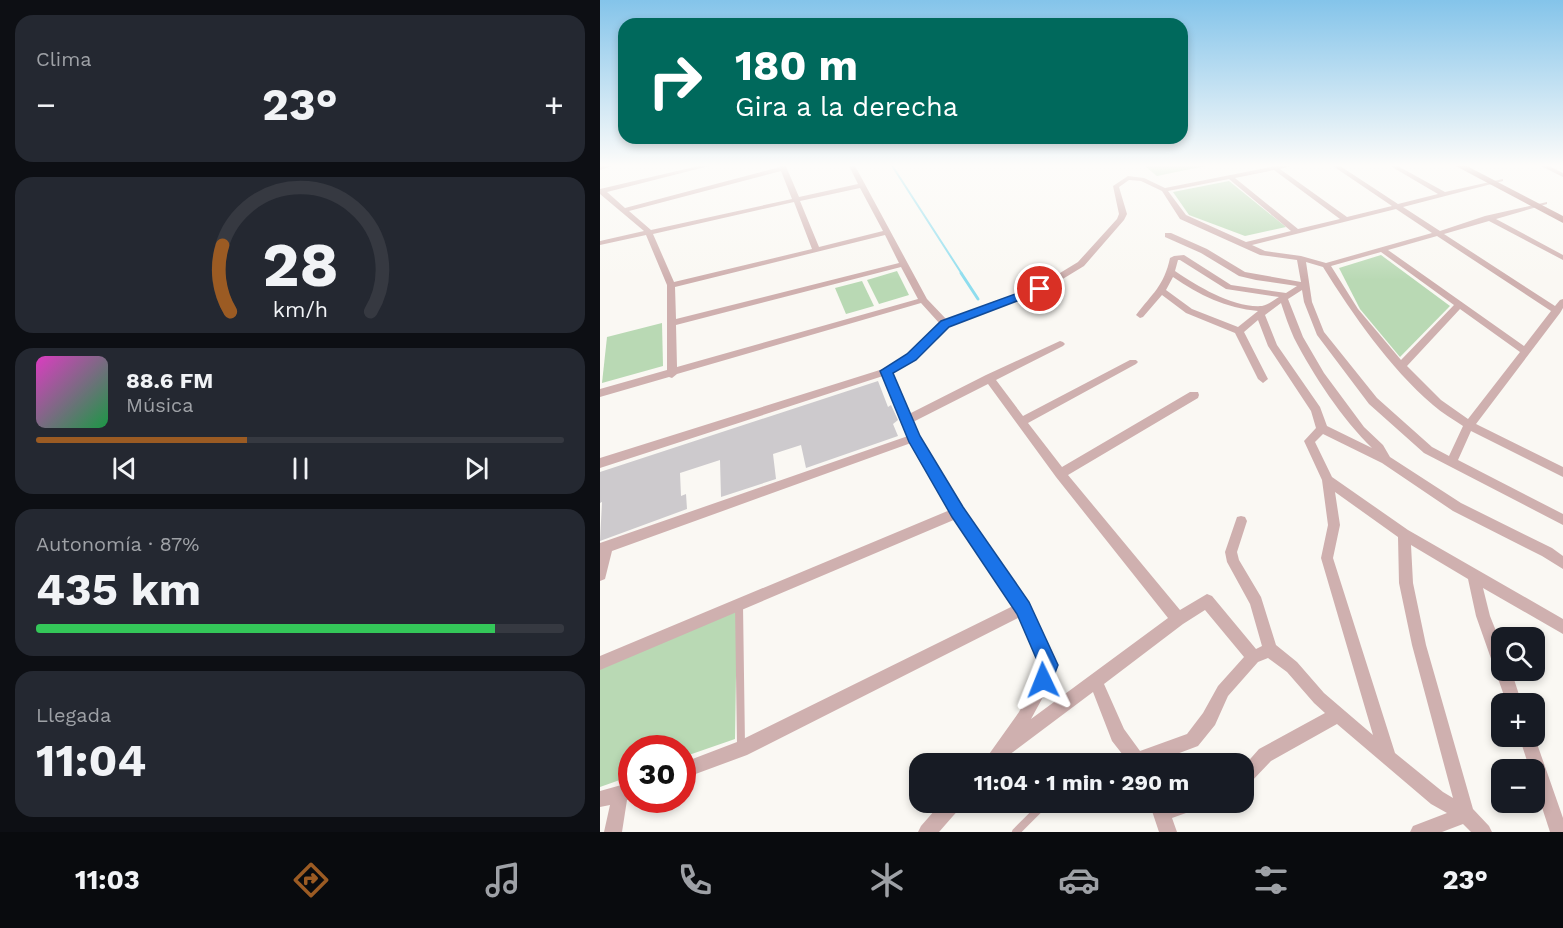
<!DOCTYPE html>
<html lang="es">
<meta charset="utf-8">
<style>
:root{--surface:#171b24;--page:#242831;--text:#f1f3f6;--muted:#9ea1a6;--line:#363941;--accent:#9b5b23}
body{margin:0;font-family:"Work Sans",sans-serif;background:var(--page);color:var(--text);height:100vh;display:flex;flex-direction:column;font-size:22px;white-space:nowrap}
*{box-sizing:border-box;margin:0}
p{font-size:20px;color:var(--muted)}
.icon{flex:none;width:33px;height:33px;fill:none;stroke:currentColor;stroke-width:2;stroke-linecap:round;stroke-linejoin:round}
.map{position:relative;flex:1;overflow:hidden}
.drawer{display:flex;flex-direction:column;gap:15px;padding:15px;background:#0d0f14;width:600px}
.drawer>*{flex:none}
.banner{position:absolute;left:18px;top:18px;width:570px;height:126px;border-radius:18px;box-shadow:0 3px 9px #0003;background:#00695c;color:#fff;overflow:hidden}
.tools{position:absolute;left:891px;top:627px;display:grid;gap:12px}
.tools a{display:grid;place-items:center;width:54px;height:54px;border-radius:12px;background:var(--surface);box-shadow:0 3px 9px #0003;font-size:30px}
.speed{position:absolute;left:18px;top:735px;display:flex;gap:12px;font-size:30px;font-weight:700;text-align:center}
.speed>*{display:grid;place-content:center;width:78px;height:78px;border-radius:50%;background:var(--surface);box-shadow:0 3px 9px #0003;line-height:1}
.speed .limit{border:9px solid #d22;background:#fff;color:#111}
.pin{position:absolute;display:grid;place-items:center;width:51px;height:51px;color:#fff;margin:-26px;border:3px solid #fff;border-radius:50%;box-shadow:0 2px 6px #0007}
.me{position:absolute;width:66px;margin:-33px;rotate:358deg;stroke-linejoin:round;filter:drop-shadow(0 0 4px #0008)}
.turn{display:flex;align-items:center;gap:21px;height:126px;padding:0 18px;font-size:27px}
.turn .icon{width:78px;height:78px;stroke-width:2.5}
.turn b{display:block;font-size:42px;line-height:51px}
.big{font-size:45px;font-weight:700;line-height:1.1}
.drawer .tile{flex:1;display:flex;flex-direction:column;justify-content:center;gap:9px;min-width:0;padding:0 21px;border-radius:18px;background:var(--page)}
.drawer .dial{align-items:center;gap:0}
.dial svg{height:156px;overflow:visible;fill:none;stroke:var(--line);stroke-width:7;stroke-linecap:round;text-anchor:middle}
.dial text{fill:var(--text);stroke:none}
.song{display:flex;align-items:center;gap:18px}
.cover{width:72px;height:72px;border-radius:9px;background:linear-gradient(135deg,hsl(310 70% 55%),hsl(140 70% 35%))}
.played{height:6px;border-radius:3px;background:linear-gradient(90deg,var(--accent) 40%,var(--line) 40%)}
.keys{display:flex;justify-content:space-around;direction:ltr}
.heat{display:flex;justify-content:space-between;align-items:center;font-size:33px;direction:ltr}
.charge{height:9px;border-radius:4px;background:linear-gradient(90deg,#34c759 87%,var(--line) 0)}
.trip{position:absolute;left:309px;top:753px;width:345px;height:60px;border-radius:18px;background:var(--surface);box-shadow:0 3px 9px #0003;font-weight:700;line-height:60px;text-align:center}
.dock{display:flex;height:96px;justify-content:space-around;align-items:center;background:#090b0e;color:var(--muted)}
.dock .icon{width:42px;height:42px}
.dock .on{color:var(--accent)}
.dock b{font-size:27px;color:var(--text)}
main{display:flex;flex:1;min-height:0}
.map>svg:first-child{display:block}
</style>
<main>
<section class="drawer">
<div class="tile"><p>Clima</p>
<div class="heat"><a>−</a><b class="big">23°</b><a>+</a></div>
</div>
<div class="tile dial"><svg viewBox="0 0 100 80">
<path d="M14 69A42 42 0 1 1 86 69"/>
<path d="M14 69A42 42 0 0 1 10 35" stroke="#9b5b23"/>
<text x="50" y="56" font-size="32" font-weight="700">28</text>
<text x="50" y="72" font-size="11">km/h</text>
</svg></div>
<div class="tile">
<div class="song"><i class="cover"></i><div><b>88.6 FM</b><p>Música</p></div></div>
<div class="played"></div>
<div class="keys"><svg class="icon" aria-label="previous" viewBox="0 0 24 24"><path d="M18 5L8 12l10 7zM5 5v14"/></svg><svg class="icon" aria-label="pause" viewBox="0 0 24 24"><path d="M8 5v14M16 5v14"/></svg><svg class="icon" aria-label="next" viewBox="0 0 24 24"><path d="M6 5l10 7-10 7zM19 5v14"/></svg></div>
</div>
<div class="tile"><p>Autonomía · 87%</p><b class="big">435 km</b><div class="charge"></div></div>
<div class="tile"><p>Llegada</p><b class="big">11:04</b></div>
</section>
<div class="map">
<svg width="963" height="832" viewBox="0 0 963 832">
<rect width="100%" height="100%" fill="#faf8f3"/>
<g fill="#b9d9b4">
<polygon points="542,164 615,164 557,176"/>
<polygon points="629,181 686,227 645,236 589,215 573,192"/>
<polygon points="781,255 850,306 800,357 760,309 739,268"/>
<polygon points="297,271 309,295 279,304 267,280"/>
<polygon points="262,281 274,306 246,314 235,288"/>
<polygon points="62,323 63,366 2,383 7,337"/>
<polygon points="137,611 135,739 83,757 82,748 32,748 31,776 0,787 0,669"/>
</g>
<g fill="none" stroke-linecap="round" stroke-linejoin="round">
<polyline stroke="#8eddee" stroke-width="2" points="291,164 362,274"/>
<polyline stroke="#8eddee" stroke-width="3" points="361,273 378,299"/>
</g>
<polygon fill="#cdcacd" points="278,381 288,407 291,405 298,420 293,424 298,436 206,468 201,445 173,454 176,479 121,497 120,460 80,473 81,496 86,494 87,509 0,541 2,502 0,503 0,472"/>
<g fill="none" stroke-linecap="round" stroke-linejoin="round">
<g stroke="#cfb0af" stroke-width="8">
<polyline points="139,605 141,745"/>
<polyline points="416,832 446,802"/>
</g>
<g fill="#cfb0af" fill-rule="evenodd">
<polygon points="8,164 18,164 0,170 0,166"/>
<path d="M107,164H117L7,192L25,208L180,167L179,164H185L199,197L258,184L248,164H254L327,299L347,320L437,287L478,262L517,219L519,214L513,186L528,176L544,178L565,188L686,164H698L680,169L747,217L792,206L730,164H737L798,204L838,194L787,164H794L845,192L903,179V181L803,207L840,231L885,216L947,202V204L896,219L963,255V260L889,221L844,234L955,306L960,300L963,299V308L960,313L876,424L963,467V477L871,431L858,460L963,514V525L824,453L769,404L717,335L704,302L702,290L688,299L703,337L724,373L764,427L783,445L790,457L861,503L952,548L963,556V569L942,556L853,511L782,463L723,434L715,442L732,477L808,530L963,619V634L883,588L890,616L902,646V670H911L922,704H907L876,616L868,579L811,545L813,583L826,645L873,809L889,826L892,832H871L863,824L842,832H810L813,826L847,813L831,804L737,724L671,761L650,783L644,785V766L659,749L725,713L714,703L687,672L668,658L658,662L628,696L615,725L598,746L550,764H530L512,741L493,692L405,758L401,764H382L419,712L432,686L441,665L420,617L147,755L82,779V763L137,742L413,606L356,519L0,670V656L350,510L311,443L12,551L5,579L0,581V543L308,436L300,421L301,419L283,376L0,468V458L283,369L308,355L340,324L321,303L77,374L72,378L69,377L0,397V389L67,370V285L46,235L0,245V241L44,231L0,194V189ZM674,170L740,219L698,229L635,178ZM181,171L192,199L51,230L29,211ZM629,179L691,231L646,242L586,215L568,191ZM529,180L541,181L562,191L580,219L660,255L697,260L701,282L645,272L607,249L571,233H565V237L601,253L639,276L656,280L697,286L686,293L631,285L584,255L574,256L570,258C564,286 552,294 536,315L540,318L543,317L562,295L586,313L635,333L658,379L663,383L668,379L644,332L658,320L668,346L711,411L716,428L704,441L722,480L728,525L721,558L773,735L724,693L697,662L676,645L661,597L639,560L637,552L647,521L645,517L641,516L637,517L625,552L627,562L650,604L662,646L656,649L612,596L607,594L580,610L468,475L598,398L599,395L598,392H590L462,467L428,423L536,364L538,362L536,360H530L423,416L396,380L463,346L465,344L463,342L460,341L386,375L309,414L291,372L314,359L348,326L443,291L484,266L524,220L527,214L519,187ZM260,188L283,231L219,247L200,201ZM194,202L212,249L74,282L53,234ZM796,209L832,233L726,263L701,256L665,251L652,245ZM285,235L299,263L76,319L75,287ZM837,236L951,311L924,346L788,250ZM781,252L854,305L801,360L758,309L731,266ZM578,260H580L626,289L679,297C674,300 668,305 662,306C633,308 599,287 575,271ZM706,262L723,267C753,315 789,367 833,405C842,413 853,419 863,426L849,456L832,447L777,398L724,332L712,302ZM301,267L318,299L77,367L76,325ZM573,277C599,295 626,308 658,311L638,327L592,309L566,290ZM681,303C685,315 689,327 694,338C713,375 743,420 772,448L727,426L720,407L677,345L665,315ZM860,309L920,352L868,419L841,400L807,366ZM388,384L456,477L568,618L431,719L443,697L455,665C447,644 439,621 427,602C390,542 340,487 313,422ZM735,492L798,537L799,583L812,645L853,798L843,792L795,753L733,558L740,525ZM605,610L644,657L618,686L603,713L587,734L540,751L524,729L504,684L583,624Z"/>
<polygon points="937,164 945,164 963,173 963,177"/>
<polygon points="934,735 963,818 963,832 950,832 934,783 934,770 930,770 919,736 934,736"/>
<polygon points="32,782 32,799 27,800 22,832 4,832 10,805 0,807 0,791"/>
<polygon points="342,802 362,802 360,808 339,832 318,832 321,826"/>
<polygon points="549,802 602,802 600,808 572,818 577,832 559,832"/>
</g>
<polygon fill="#ba8d8b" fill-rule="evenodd" points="852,164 863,164 963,216 963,223"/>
</g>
<linearGradient id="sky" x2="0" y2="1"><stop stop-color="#84c4ea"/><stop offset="0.59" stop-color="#fdfcfa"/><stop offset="1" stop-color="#fdfcfa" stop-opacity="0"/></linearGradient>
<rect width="963" height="280" fill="url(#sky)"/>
<polygon fill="#1a73e8" stroke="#114b97" stroke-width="1.5" points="440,285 445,289 443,291 349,327 316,360 293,373 320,436 363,507 429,602 458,665 450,686 443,689 437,686 434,680 439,665 417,614 352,517 309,442 280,371 307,354 341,321"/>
</svg>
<div class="tools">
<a><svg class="icon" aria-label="search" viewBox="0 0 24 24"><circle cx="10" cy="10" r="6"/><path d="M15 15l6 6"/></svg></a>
<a>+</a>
<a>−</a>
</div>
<div class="speed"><div class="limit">30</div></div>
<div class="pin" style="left:440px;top:289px;background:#d93025"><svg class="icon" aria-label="arrive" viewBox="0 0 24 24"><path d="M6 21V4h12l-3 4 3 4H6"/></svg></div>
<svg class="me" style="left:443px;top:680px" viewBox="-20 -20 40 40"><path d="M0-17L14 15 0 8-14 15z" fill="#1a73e8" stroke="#fff" stroke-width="4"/></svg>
<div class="trip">11:04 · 1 min · 290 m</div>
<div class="banner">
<div class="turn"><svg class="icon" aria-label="right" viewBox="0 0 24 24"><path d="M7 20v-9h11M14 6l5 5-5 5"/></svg><div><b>180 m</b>Gira a la derecha</div></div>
</div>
</div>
</main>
<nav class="dock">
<b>11:03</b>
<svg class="icon on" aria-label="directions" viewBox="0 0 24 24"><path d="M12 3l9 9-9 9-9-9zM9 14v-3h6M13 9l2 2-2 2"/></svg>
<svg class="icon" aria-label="music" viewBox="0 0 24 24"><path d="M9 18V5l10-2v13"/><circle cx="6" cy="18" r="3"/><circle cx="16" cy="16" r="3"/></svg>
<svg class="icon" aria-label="phone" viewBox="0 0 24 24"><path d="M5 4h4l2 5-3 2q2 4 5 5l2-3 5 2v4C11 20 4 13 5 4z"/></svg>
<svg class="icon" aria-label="climate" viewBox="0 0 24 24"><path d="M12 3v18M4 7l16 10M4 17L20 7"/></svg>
<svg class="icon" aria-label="car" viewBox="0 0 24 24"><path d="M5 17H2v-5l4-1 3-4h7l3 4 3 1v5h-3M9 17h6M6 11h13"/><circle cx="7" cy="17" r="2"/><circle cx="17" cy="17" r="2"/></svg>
<svg class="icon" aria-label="filters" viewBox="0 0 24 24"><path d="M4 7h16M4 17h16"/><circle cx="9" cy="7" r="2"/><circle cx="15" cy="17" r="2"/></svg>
<b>23°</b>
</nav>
